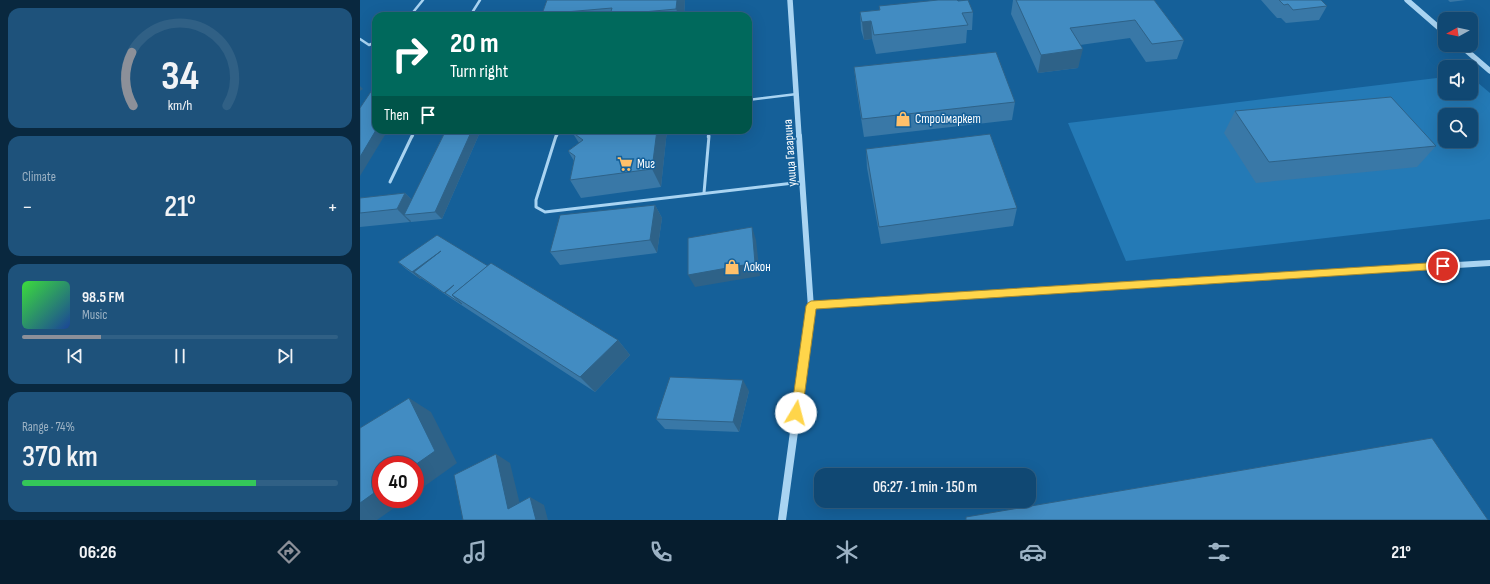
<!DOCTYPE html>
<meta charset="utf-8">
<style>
:root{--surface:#104873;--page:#1e527b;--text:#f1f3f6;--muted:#9cb2c4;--line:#306085;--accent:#8c9099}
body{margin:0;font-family:"Sofia Sans Condensed",sans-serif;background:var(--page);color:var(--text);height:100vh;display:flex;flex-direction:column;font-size:15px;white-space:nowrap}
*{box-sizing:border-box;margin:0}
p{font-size:13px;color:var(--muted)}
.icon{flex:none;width:22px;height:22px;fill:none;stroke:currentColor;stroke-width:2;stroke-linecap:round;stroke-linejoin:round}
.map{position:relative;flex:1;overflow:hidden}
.details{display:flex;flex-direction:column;gap:8px;padding:8px;background:#09283f;width:360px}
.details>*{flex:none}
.guide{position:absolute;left:12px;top:12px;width:380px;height:122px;border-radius:12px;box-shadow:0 4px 16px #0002,0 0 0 1px var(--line);background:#00695c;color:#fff;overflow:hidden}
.needle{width:26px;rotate:262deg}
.buttons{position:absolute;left:1078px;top:12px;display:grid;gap:8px}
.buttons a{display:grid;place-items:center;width:40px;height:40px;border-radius:8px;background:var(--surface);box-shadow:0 4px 16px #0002,0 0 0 1px var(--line);font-size:20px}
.speed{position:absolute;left:12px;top:456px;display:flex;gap:8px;font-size:20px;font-weight:700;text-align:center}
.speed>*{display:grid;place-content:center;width:52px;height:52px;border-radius:50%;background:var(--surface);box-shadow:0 4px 16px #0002,0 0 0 1px var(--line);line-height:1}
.speed .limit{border:6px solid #d22;background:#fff;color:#111}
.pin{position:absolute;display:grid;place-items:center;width:34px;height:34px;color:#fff;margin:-17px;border:2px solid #fff;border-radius:50%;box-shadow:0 1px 4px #0007}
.me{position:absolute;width:44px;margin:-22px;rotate:8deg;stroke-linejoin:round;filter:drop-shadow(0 0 3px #0008)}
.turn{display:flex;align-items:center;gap:14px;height:84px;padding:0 12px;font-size:18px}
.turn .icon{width:52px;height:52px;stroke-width:2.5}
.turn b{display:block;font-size:28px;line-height:34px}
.then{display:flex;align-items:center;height:38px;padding:0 12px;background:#0003;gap:8px;font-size:15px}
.big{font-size:30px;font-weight:600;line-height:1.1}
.details .widget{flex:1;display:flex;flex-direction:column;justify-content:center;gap:6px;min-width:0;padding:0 14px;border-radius:12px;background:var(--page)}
.details .dial{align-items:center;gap:0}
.dial svg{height:104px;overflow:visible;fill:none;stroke:var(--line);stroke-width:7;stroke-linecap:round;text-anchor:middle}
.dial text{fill:var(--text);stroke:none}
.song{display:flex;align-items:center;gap:12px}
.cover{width:48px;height:48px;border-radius:6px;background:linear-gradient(135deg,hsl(120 70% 55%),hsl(220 70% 35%))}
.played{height:4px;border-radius:2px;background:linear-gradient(90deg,var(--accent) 25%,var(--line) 25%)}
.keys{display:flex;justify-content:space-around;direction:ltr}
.heat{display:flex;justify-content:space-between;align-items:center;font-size:22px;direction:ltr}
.charge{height:6px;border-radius:3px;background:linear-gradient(90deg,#34c759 74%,var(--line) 0)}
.trip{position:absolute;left:454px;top:468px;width:222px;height:40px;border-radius:12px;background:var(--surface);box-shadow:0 4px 16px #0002,0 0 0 1px var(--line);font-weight:600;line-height:40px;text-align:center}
.menu{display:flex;height:64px;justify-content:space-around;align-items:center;background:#061d2e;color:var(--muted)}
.menu .icon{width:28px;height:28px}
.menu .selected{color:var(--accent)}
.menu b{font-size:18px;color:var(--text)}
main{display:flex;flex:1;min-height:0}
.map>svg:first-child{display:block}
</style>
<main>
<section class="details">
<div class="widget dial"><svg viewBox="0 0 100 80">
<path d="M14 69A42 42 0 1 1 86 69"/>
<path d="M14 69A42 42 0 0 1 13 28" stroke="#8c9099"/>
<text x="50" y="56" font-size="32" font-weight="700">34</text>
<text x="50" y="72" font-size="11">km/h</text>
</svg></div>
<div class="widget"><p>Climate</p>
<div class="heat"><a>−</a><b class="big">21°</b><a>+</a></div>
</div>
<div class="widget">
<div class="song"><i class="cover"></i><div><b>98.5 FM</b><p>Music</p></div></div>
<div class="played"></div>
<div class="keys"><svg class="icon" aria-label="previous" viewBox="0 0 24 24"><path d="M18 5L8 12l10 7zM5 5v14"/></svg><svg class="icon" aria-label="pause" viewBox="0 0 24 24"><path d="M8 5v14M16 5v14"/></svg><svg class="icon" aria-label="next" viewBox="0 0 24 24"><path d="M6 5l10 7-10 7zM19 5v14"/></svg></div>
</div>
<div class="widget"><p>Range · 74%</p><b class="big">370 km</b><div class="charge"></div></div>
</section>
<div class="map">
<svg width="1130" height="520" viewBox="0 0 1130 520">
<rect width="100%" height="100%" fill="#156099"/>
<path fill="#247ab6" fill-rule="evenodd" d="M1085,77V93H1111V77L1130,93V219L766,261L708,123ZM1085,115H1111V141H1085Z"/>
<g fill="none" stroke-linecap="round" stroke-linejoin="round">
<g stroke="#a9d4f2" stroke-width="2.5">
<polyline points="50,16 63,0"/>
<polyline points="110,16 120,0"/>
<polyline points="0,39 9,45 16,42"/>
<polyline points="388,100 437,94"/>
<polyline points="52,137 55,130"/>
<polyline points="196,137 200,130"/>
<polyline points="348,137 349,130"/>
</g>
<g stroke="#a9d4f2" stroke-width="3">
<polyline points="196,136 176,200 176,207 185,212 442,182"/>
<polyline points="30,182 52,136"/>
<polyline points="344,193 349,136"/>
</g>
<g stroke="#a9d4f2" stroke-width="5.5">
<polyline points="430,0 439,137"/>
<polyline points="1047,0 1085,33"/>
<polyline points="1100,45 1130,71"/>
</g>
<g stroke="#a9d4f2" stroke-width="6">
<polyline points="439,136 451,308"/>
<polyline points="451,305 1130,263"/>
</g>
<polyline stroke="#a9d4f2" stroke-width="8" points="422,520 451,307"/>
</g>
<g fill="#3978a7">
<polygon points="187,0 325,0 324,16 183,16 182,14"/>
<polygon points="653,0 794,0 824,40 817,59 786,62 770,38 720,45 718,68 678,73 651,14"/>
<polygon points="901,0 961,0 967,6 959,20 926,23 921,18 917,18"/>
<polygon points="1088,0 1106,0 1090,2"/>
<polygon points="519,6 613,12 612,30 607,30 606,43 516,54 512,39 504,40 501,30 500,12 519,10"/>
<polygon points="494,67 655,102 652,120 504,137 496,86"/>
<polygon points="875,111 1076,146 1057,167 896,183 864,133"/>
<polygon points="86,130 121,130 82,219 51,222 51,221 50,222 0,227 0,198 45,193 52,200"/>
<polygon points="215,130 307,130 301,187 221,198 210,180 214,161 208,151 219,143 212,132"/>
<polygon points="506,149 657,208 653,226 521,244 507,168"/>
<polygon points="295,205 302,218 297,253 200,265 190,252"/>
<polygon points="38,262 128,266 258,340 270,355 235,392 92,299 61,278 60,279 46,269"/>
<polygon points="389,391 379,432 305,429 296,419"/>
</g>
<g fill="#2e6288">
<polygon points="317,0 325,0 324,16 319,16 316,9"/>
<polygon points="511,21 512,39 504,40 502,22"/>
<polygon points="723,49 718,68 678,73 681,55"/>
<polygon points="0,86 3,89 0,91"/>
<polygon points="16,130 28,130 0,176 0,157"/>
<polygon points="112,130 121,130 82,219 75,212"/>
<polygon points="297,130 307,130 301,187 292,169"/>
<polygon points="45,193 58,206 44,215 51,221 50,222 37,209"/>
<polygon points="295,205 302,218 297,253 290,240"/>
<polygon points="392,227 396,240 400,276 335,287 328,275"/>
<polygon points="81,251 54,272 61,278 60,279 52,272"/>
<polygon points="258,340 270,355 235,392 220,377"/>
<polygon points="383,380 389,391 379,432 373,422"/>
<polygon points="49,398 71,412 97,463 55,493 55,465"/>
<polygon points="136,454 150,463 163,517 148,509"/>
<polygon points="21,488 21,499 47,499 17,520 0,520 0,503"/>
<polygon points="170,497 184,505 188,520 176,520"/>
</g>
<g fill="#428cc2" stroke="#2e6288">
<polygon points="187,0 317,0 316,9 250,15 252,8 182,14"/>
<polygon points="578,0 597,0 598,1 608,0 613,12 602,13 608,25 514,35 511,21 502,22 500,12 520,10 519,6"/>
<polygon points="656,0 794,0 824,40 792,44 775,20 710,28 723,49 681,55"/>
<polygon points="919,0 961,0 967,6 933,10 928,4 924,5"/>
<polygon points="636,52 655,102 502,119 494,67"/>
<polygon points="16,84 16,130 0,157 0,108"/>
<polygon points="1031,97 1076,146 909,162 875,111"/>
<polygon points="86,130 112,130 75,212 44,215"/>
<polygon points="215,130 297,130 292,169 210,180 215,156 208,151 223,140 212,132"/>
<polygon points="630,134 657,208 519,227 506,149"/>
<polygon points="45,193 37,209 0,213 0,198"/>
<polygon points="295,205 290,240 190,252 200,215"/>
<polygon points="392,227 395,263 328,275 328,238"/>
<polygon points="77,235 128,266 92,295 102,304 85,293 94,285 84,293 54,272 81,251 52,272 38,262"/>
<polygon points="131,263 258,340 220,377 92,295"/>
<polygon points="310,377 383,380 373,422 296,419"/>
<polygon points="49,398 75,451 55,465 21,465 21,488 0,503 0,428"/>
<polygon points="1072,438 1128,520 606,520 606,517"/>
<polygon points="136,454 148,509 170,497 176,520 103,520 94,475"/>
</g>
<polygon fill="#ffd54a" stroke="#a68a30" points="1083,262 1087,266 1083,269 456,309 442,413 440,416 436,418 433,416 431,413 446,306 448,303 451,301"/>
<defs>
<symbol id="shop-bare" viewBox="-9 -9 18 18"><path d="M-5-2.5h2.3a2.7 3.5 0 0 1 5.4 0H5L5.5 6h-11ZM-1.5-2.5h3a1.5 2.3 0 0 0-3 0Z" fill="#ffc06a" stroke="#156099" stroke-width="2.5" paint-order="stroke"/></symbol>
<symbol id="supermarket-bare" viewBox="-9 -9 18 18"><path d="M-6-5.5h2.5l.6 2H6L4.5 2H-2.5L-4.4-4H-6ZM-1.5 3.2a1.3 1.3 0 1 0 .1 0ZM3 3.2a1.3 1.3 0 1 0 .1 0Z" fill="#ffc06a" stroke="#156099" stroke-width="2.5" paint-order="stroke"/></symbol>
</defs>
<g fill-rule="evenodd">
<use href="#shop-bare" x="532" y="108" width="22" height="22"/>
<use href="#supermarket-bare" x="254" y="153" width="22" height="22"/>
<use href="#shop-bare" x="361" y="256" width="22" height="22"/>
</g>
<g text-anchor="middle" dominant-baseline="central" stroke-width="3" stroke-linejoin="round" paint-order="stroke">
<g font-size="13" fill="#fff" stroke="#156099" text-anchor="start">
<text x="555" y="119">Строймаркет</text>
<text x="277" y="164">Миг</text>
<text x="384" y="267">Локон</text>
</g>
<g font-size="13" fill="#fff" stroke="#156099">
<text transform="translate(430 153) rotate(-94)">улица Гагарина</text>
</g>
</g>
</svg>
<div class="buttons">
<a><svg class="needle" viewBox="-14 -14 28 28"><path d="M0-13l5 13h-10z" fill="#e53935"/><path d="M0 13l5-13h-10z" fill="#9cb2c4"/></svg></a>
<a><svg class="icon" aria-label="sound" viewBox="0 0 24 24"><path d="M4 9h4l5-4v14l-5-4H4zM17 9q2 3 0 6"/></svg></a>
<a><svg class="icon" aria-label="search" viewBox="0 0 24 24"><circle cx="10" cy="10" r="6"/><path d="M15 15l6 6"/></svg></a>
</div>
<div class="speed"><div class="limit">40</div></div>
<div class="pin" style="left:1083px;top:266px;background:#d93025"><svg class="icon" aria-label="arrive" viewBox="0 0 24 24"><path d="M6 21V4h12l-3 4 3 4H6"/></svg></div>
<svg class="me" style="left:436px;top:413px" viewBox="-20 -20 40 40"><circle r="19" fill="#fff"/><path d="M0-13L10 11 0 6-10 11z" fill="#ffd54a"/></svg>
<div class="trip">06:27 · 1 min · 150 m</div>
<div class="guide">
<div class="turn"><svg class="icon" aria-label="right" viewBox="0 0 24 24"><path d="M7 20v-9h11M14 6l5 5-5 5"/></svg><div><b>20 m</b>Turn right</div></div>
<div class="then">Then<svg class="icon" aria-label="arrive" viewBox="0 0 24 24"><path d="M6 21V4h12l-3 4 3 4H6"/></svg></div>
</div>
</div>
</main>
<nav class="menu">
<b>06:26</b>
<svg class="icon selected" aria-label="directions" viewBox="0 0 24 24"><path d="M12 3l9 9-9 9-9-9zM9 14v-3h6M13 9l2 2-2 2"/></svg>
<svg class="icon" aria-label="music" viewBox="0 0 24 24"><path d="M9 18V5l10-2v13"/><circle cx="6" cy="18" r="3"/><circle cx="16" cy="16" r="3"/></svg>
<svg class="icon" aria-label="phone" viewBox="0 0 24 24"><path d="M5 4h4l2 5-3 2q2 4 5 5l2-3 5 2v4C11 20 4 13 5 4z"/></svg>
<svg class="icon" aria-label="climate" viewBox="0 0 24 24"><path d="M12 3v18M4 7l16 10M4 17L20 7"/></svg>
<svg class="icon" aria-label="car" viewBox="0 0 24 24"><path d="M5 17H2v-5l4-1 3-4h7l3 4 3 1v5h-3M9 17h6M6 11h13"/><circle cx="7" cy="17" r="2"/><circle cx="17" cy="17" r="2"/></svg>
<svg class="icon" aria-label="filters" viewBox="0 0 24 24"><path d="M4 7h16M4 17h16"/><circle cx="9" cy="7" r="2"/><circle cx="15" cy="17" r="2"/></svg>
<b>21°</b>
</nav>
